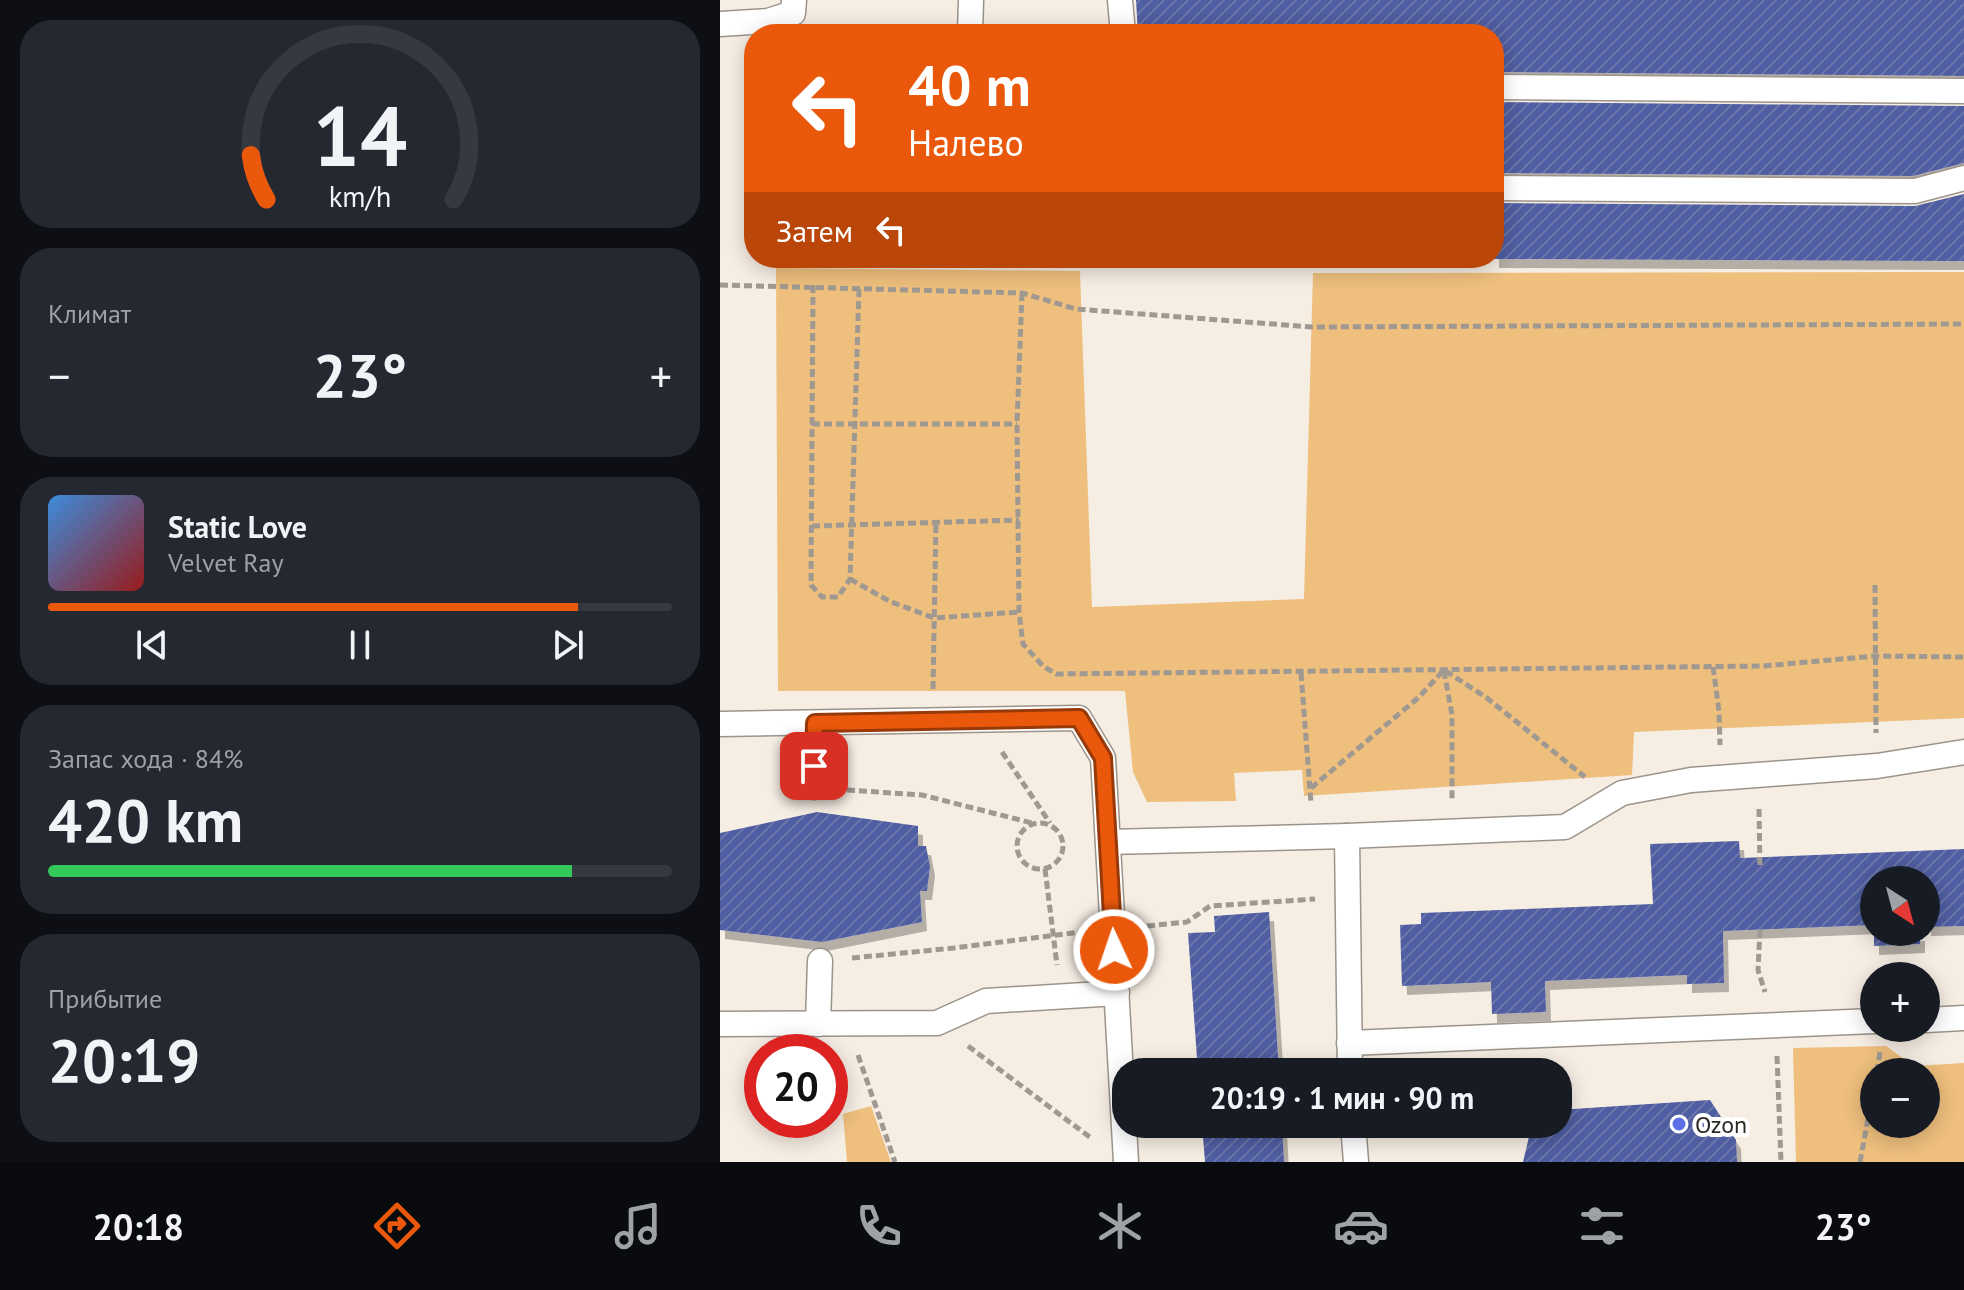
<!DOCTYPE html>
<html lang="ru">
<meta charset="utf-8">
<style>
:root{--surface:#171b24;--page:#242831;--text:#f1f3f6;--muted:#9ea1a6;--line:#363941;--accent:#ea580c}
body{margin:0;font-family:"PT Sans",sans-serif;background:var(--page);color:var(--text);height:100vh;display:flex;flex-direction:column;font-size:30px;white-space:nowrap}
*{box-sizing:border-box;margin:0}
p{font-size:26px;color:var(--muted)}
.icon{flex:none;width:44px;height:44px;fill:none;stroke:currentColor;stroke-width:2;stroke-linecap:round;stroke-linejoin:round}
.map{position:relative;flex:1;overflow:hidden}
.panel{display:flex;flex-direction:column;gap:20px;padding:20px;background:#0d0f14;width:720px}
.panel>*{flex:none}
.guide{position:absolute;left:24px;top:24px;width:760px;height:244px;border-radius:32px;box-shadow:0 4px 20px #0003;background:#ea580c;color:#fff;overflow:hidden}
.needle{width:52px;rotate:144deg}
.controls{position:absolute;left:1140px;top:866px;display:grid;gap:16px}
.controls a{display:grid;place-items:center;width:80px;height:80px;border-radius:50%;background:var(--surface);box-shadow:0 4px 20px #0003;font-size:40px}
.speed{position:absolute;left:24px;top:1034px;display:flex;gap:16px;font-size:40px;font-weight:700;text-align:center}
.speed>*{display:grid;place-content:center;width:104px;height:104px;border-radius:50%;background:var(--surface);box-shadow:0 4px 20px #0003;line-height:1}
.speed .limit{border:12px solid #d22;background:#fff;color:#111}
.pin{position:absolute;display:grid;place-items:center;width:68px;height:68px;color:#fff;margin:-34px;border-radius:16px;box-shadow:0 4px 12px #0006}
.me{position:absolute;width:88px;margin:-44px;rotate:357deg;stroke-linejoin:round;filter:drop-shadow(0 0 6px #0008)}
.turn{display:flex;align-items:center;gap:28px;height:168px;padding:0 32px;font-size:36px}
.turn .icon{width:104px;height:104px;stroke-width:2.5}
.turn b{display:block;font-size:56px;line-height:68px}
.then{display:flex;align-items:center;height:76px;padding:0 32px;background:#0003;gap:16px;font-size:30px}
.big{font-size:60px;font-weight:600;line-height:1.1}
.panel .card{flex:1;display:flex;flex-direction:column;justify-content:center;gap:12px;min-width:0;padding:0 28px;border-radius:32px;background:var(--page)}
.panel .dial{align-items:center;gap:0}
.dial svg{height:208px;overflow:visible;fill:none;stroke:var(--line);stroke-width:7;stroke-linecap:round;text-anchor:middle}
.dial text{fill:var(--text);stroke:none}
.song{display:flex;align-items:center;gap:24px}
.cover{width:96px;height:96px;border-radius:12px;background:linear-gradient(135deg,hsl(210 70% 55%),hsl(0 70% 35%))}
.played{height:8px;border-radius:4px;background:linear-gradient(90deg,var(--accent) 85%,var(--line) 85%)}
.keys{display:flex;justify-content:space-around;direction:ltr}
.heat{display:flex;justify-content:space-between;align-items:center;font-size:44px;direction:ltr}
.charge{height:12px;border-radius:6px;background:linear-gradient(90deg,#34c759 84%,var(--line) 0)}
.trip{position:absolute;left:392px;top:1058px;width:460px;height:80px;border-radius:32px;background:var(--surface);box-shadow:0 4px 20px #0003;font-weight:600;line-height:80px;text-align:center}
.tab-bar{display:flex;height:128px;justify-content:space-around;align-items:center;background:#090b0e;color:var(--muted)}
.tab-bar .icon{width:56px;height:56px}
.tab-bar .on{color:var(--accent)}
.tab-bar b{font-size:36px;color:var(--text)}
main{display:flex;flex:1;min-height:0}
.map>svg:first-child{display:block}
</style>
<main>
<section class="panel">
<div class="card dial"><svg viewBox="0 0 100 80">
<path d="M14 69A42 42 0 1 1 86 69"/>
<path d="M14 69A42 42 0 0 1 8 52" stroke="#ea580c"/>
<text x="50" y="56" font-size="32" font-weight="700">14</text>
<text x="50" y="72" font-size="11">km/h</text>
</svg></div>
<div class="card"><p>Климат</p>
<div class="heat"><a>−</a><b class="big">23°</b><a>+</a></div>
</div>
<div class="card">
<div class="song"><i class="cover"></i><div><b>Static Love</b><p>Velvet Ray</p></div></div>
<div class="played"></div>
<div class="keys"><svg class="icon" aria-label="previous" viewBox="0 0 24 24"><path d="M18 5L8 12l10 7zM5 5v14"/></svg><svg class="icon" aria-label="pause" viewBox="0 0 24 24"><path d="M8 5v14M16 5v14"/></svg><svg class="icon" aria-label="next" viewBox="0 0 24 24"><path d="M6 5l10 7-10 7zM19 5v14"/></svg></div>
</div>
<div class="card"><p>Запас хода · 84%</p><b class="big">420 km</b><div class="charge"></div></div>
<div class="card"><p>Прибытие</p><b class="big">20:19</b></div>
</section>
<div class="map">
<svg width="1244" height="1162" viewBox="0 0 1244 1162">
<defs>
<pattern id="building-hatch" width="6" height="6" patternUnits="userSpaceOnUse" patternTransform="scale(2)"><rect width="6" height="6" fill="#4f5da2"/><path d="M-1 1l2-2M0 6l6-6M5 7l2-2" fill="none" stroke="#6b76a9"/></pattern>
<filter id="shadow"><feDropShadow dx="5" dy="9" stdDeviation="0" flood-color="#0004"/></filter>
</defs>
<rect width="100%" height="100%" fill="#f6ede3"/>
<g fill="#eebf7d" fill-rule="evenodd">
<polygon points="56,268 360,271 372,607 584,599 593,273 1244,272 1244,718 914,732 912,775 584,796 582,770 514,773 516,801 427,802 413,772 405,691 58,691"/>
<path d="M1166,1046L1194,1066L1244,1063V1162H1076L1073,1048ZM1154,1072H1206V1124H1154Z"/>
<polygon points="151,1106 171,1162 127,1162 123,1114"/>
</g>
<g fill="url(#building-hatch)" filter="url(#shadow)">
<polygon points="416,0 1244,0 1244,76 774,72 774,34 418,34"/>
<polygon points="774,102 1244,106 1244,163 1193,176 774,173"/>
<polygon points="1244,194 1244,261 774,259 774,203 1195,206"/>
<polygon points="97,812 198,826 198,846 206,846 210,867 207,891 200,891 202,922 102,942 0,930 0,833"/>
<polygon points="1019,841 1020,858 1244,849 1244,926 1206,927 1206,880 1154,880 1154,930 1154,925 1003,931 1004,983 967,984 967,975 825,981 826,1012 772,1014 771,982 682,986 680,925 701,924 701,913 933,904 930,844"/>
<polygon points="549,912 559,1072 478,1072 468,933 495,932 494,916"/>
<polygon points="1154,932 1200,932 1200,944 1154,946"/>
<polygon points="990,1100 1016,1140 1017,1162 803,1162 812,1124 838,1124 838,1110"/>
<polygon points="482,1124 562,1124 564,1162 485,1162"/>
</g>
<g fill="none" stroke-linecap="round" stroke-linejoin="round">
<defs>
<g id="lane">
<polyline points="400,0 403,34"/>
<polyline points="0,24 48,21 73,13 74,0"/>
<polyline points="250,34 251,0"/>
<polyline points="774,87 1244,91"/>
<polyline points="774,188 1195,191 1244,178"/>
<polyline points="0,724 359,718 383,758 406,1162"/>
<polyline points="94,787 95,723"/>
<polyline points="627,836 630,1072"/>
<polyline points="388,842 627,836 845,827 902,793 971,780 1157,766 1244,752"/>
<polyline points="1206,1020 1244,1018"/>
<polyline points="0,1024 217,1023 266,1001 397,993"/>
<polyline points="98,1024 100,961"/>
<polyline points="629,1043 1154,1021"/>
<polyline points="633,1124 636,1162"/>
</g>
</defs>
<use href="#lane" stroke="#9c948a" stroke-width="27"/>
<g stroke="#9f9992" stroke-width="5" stroke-dasharray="8 4" stroke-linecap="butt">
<polyline points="0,285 302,293 356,309 592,327 1244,324"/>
<polyline points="93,285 91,585 102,597 118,597 130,579 139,289"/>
<polyline points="302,293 297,424 299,612 303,644 323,666 336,674 1043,666 1155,656 1244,657"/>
<polyline points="92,424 297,424"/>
<polyline points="92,526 299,520"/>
<polyline points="130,579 169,601 214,618 299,612"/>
<polyline points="1155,585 1156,733"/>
<polyline points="993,667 999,711 1000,745"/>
<polyline points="724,671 732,715 732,801"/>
<polyline points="581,673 591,803"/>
<polyline points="213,689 216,522"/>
<polyline points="282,752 330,823"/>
<polyline points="591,788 698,698 724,670 767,698 865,777"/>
<polyline points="127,790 202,795 312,823"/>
<polyline points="1039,809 1040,868"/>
<circle cx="320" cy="846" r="23"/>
<polyline points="325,869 337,965"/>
<polyline points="427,926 467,922 490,906 595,899"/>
<polyline points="1040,930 1038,970 1045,992"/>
<polyline points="132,958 234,948 361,932"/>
<polyline points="248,1046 371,1138"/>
<polyline points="138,1055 175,1162"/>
<polyline points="1057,1056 1061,1162"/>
<polyline points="1157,1072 1160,1051"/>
<polyline points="1140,1162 1154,1086"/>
</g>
<use href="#lane" stroke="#fff" stroke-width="24"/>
</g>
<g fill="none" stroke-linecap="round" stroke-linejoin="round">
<defs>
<polyline id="route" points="94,766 95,723 359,718 383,758 394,950"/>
</defs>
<use href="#route" stroke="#983908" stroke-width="20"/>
<use href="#route" stroke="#ea580c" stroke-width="14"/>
</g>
<circle fill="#5d6fe6" stroke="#fff" stroke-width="3" cx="959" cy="1124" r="8"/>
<g text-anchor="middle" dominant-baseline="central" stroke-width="8" stroke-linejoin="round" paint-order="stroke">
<g font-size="24" fill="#2c2925" stroke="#fff" text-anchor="start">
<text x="975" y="1124">Ozon</text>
</g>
</g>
</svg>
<div class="controls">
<a><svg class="needle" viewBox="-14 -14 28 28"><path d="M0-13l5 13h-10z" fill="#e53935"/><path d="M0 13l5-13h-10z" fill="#9ea1a6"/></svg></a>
<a>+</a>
<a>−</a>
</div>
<div class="speed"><div class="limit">20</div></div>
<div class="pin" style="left:94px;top:766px;background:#d93025"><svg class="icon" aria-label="arrive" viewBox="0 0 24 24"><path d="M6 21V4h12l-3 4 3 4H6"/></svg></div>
<svg class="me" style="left:394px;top:950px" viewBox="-20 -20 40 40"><circle r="17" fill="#ea580c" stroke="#fff" stroke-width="3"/><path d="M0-11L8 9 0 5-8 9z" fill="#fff"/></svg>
<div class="trip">20:19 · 1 мин · 90 m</div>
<div class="guide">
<div class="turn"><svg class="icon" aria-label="left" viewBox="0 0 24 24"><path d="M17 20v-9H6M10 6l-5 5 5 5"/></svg><div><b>40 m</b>Налево</div></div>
<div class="then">Затем<svg class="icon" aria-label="left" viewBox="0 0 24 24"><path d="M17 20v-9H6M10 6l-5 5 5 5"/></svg></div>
</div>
</div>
</main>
<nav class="tab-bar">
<b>20:18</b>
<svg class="icon on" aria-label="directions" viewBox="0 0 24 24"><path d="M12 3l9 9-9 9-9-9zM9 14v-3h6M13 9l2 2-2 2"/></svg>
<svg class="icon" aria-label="music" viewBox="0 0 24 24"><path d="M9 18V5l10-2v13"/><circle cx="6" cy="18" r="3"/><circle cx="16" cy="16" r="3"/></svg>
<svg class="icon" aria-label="phone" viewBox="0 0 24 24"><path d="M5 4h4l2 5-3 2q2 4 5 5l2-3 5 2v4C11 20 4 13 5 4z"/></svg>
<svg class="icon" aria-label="climate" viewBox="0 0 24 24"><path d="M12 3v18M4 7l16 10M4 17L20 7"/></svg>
<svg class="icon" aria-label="car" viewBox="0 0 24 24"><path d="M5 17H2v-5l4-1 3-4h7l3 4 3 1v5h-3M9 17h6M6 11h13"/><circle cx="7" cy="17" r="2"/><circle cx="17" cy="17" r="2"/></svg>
<svg class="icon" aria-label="filters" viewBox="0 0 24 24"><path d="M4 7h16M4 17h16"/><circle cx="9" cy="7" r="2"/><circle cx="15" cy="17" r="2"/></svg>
<b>23°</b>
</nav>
